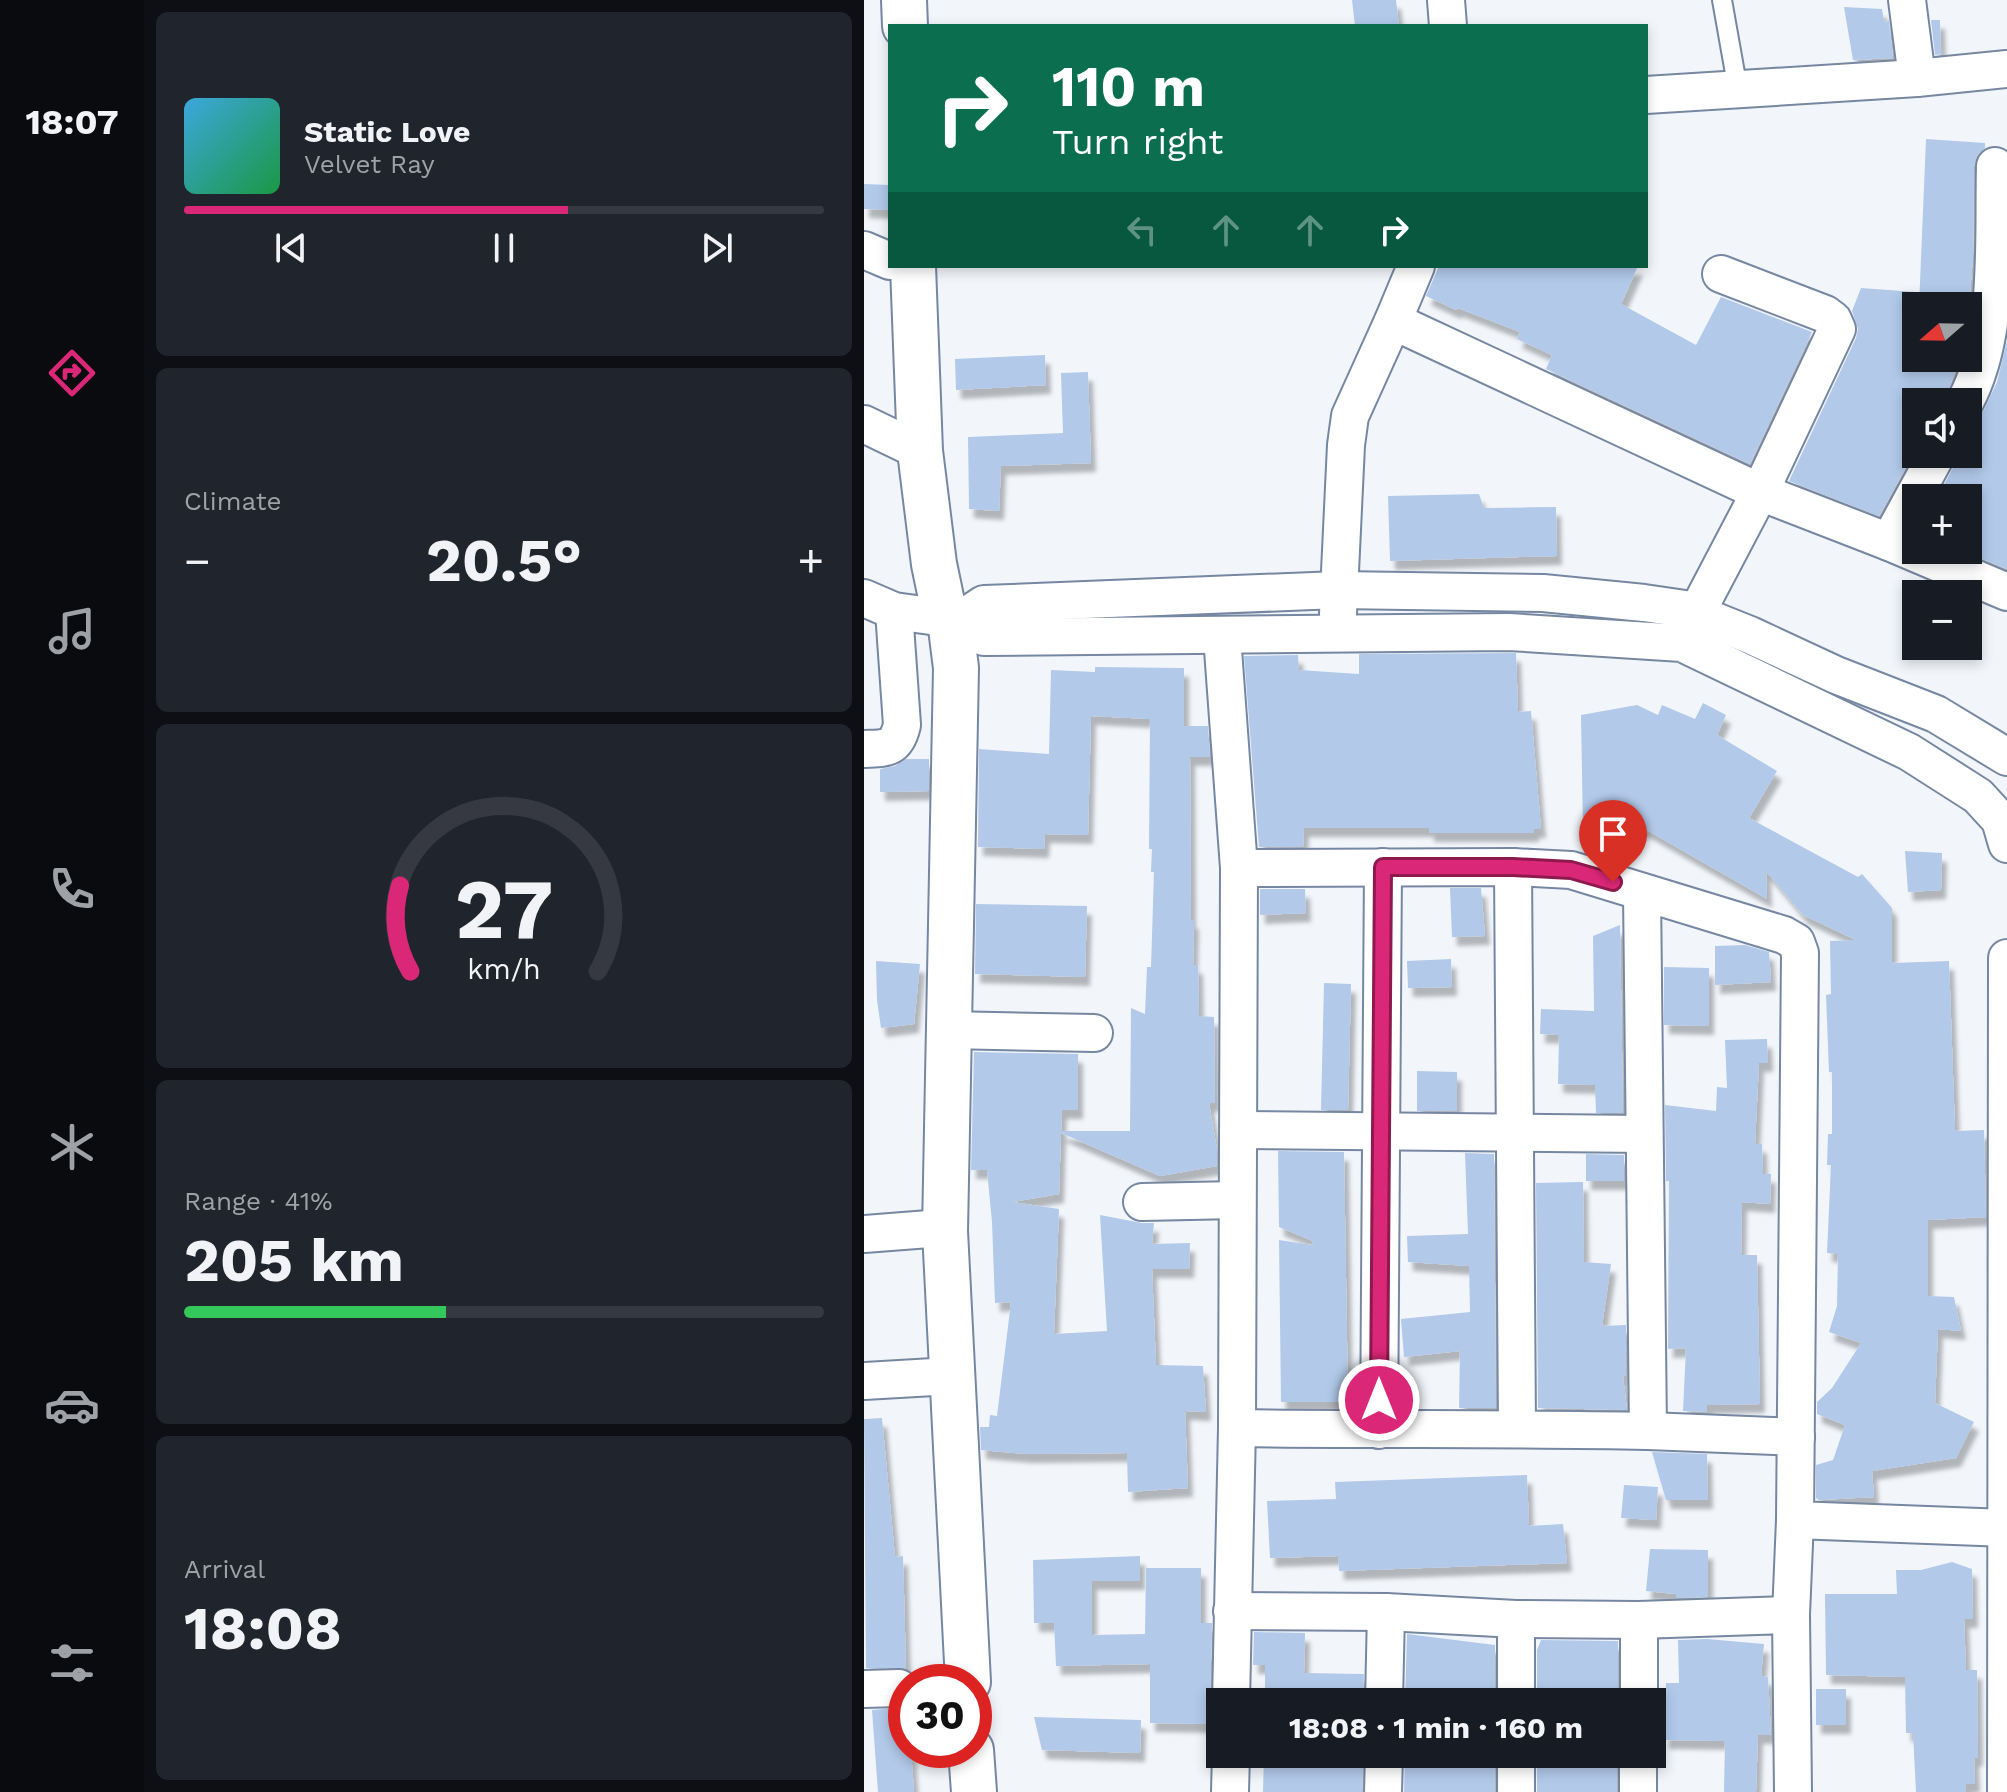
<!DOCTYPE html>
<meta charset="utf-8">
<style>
:root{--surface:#171b24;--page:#20242c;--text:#f1f3f6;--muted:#9ea1a6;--line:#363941;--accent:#db2777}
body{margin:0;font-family:"Work Sans",sans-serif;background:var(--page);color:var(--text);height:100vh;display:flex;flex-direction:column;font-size:30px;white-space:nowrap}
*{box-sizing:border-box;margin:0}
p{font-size:26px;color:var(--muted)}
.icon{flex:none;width:44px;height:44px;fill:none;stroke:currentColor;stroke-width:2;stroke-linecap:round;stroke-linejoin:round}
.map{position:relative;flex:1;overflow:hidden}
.side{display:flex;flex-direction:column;gap:12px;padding:12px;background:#0d0f14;width:720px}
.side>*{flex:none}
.hud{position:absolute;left:24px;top:24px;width:760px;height:244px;border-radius:0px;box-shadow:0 4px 12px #0003;background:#0b6e4f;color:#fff;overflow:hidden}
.needle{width:52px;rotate:250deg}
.tools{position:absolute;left:1038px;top:292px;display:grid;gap:16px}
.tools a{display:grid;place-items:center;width:80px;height:80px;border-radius:0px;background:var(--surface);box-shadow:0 4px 12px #0003;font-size:40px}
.speed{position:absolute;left:24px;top:1664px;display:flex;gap:16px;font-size:40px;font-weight:700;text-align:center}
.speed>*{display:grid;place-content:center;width:104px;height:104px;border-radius:50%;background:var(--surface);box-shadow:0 4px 12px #0003;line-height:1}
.speed .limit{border:12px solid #d22;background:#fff;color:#111}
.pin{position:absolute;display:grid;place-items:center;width:68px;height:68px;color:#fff;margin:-82px -34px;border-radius:50% 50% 50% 0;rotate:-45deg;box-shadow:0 0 8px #0007}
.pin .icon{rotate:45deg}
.me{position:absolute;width:88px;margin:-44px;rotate:0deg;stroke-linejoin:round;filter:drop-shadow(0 0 6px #0008)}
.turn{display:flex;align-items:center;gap:28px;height:168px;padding:0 32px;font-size:36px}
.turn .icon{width:104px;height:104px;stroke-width:2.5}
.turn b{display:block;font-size:56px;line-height:68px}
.lanes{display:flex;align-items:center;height:76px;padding:0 32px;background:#0003;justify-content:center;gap:40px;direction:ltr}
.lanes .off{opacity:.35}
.big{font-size:60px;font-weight:700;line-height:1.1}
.side .widget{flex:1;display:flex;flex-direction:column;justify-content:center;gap:12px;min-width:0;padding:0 28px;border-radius:12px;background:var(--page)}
.side .dial{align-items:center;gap:0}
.dial svg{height:208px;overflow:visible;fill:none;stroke:var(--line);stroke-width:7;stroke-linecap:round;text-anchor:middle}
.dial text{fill:var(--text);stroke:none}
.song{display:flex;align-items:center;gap:24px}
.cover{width:96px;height:96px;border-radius:12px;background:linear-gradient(135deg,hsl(200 70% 55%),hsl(140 70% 35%))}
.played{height:8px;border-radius:4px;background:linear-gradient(90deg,var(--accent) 60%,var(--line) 60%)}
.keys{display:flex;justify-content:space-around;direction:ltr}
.heat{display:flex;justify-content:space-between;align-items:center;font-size:44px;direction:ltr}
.charge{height:12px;border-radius:6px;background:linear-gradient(90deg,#34c759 41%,var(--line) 0)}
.trip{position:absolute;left:342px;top:1688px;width:460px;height:80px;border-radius:0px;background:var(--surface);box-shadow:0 4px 12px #0003;font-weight:700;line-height:80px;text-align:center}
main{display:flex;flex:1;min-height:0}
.dock{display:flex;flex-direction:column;width:144px;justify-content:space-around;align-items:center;background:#090b0e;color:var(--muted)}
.dock .icon{width:56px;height:56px}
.dock .on{color:var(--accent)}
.dock b{font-size:36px;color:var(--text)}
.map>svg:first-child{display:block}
</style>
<main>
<nav class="dock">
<b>18:07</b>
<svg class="icon on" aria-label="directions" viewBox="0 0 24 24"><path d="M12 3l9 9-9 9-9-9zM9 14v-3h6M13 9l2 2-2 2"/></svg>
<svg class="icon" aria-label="music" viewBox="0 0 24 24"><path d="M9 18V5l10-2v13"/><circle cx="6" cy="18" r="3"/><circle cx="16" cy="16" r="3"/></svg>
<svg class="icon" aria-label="phone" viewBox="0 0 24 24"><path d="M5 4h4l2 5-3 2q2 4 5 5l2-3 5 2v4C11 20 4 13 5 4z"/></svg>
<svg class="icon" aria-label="climate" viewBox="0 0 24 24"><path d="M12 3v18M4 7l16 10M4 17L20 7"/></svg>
<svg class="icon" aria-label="car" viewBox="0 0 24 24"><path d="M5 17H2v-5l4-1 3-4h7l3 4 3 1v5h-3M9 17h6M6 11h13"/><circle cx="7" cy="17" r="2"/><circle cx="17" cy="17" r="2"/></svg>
<svg class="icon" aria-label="filters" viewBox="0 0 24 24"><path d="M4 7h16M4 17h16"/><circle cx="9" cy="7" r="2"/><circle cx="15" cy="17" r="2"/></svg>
</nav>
<section class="side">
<div class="widget">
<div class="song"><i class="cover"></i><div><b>Static Love</b><p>Velvet Ray</p></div></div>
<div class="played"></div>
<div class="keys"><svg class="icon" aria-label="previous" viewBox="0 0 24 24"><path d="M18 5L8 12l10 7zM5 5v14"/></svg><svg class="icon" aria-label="pause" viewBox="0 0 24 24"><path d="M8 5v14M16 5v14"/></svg><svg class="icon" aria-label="next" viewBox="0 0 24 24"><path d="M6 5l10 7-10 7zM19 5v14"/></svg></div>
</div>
<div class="widget"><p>Climate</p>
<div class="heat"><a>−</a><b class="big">20.5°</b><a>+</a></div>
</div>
<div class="widget dial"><svg viewBox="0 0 100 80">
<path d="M14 69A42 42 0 1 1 86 69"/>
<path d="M14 69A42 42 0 0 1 10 36" stroke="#db2777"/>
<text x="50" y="56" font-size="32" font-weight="700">27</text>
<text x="50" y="72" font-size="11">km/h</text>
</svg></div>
<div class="widget"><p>Range · 41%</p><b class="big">205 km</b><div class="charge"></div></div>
<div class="widget"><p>Arrival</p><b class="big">18:08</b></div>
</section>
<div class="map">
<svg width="1143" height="1792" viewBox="0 0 1143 1792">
<defs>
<filter id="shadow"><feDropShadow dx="5" dy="9" stdDeviation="2" flood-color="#0004"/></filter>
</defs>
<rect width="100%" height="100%" fill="#f2f6fb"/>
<g fill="#b2c9ea" filter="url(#shadow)">
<polygon points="488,0 532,0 535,26 491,26"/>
<polygon points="980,7 1018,9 1020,22 1025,21 1029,58 989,60"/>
<polygon points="1067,20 1076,20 1077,54 1071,55"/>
<polygon points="1062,139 1121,143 1121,148 1113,156 1110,166 1109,255 1104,320 1104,306 1055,306"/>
<polygon points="0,184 26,185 26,210 0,209"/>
<polygon points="575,266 774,266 757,304 832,345 857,297 948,332 886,464 682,369 688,355 653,339 656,332 594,308 592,310 562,296"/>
<polygon points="997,288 1052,292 1052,358 1096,358 1080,402 1052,402 1052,449 1015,516 925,481 992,338 994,329 988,311"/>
<polygon points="1143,341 1143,569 1104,553 1104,498 1073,498 1091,464 1094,454 1104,454 1104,423 1114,418 1120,410 1133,382"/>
<polygon points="181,355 182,385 92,390 91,359"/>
<polygon points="224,372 227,463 137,466 135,511 105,509 104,437 199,433 197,373"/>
<polygon points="615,494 620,508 692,507 693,556 526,561 524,496"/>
<polygon points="652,653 654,712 667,711 677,829 670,829 670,833 565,833 565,828 440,828 439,847 395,847 380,656 434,655 435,670 495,674 495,654"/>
<polygon points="231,667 320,668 320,726 344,726 346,757 326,757 327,920 330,920 329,965 334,965 335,1016 350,1017 351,1103 345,1103 353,1150 353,1166 296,1176 197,1133 195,1194 148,1202 195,1209 190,1334 243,1331 236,1215 278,1223 290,1223 288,1244 326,1243 325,1269 288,1269 292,1365 339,1366 342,1412 321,1411 324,1488 264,1492 263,1453 162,1454 117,1450 116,1427 125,1427 126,1415 133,1416 147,1302 131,1303 128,1222 123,1170 107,1170 110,1052 214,1054 214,1110 198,1110 197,1131 266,1131 267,1008 281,1014 283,967 287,967 290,872 287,872 288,849 285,849 286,719 227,716 224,835 181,834 180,849 114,847 115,749 185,754 187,670 231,672"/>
<polygon points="839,703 862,715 853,735 913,771 885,818 994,877 998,874 1028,908 1028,963 1085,961 1091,1131 1120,1130 1122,1217 1064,1220 1064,1296 1090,1297 1097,1331 1074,1329 1071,1403 1110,1422 1092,1458 1008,1471 1010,1497 955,1500 952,1498 952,1465 969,1460 981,1425 953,1414 953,1402 968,1388 997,1343 965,1332 973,1306 974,1254 963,1253 967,1165 963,1165 964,1134 968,1134 968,1072 965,1072 962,995 967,994 966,941 992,940 939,915 902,871 903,899 781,829 742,833 719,831 717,715 773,705 794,715 798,705 831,719"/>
<polygon points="42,759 65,759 65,791 16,792 16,769 31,766"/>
<polygon points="1041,851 1078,853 1077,890 1044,892"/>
<polygon points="586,888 617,888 621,936 588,937"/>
<polygon points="396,889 441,889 442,913 396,915"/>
<polygon points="112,904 223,906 221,977 111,974"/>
<polygon points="756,925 759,1113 732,1113 731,1085 694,1084 695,1035 676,1034 677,1009 730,1011 729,936"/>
<polygon points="881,945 905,952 907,982 851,985 851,946"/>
<polygon points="587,959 588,987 544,988 543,961"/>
<polygon points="12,961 56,964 50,1024 17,1028 13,1000"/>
<polygon points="800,967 845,968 845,1026 800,1025"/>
<polygon points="460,983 487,984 484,1110 457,1110"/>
<polygon points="903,1039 904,1063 895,1063 891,1144 898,1144 899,1174 907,1174 906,1204 878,1202 877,1255 893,1255 896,1404 843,1405 843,1412 819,1411 822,1348 804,1349 805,1181 802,1181 801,1105 852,1111 853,1087 863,1088 861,1040"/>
<polygon points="553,1071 593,1072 593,1111 553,1111"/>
<polygon points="414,1151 480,1152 484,1402 417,1402 415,1240 448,1245 449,1241 415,1227"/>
<polygon points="601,1153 630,1154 632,1408 595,1408 596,1351 540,1357 537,1319 606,1312 605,1266 544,1262 543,1236 604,1234"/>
<polygon points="722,1154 760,1155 760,1181 722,1181"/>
<polygon points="719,1182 720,1262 747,1264 738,1326 762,1325 762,1376 759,1376 763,1410 674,1408 672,1183"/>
<polygon points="18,1418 31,1557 39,1556 42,1669 2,1668 0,1419"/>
<polygon points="788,1452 843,1454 844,1500 802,1500"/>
<polygon points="663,1475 665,1526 699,1524 703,1563 475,1571 474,1556 406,1558 403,1501 472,1499 471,1482"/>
<polygon points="760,1485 794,1487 792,1520 757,1518"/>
<polygon points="786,1549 844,1550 844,1597 812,1598 812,1594 782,1591"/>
<polygon points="276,1556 276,1581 228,1581 228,1635 281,1634 282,1568 337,1568 337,1623 348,1623 346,1702 349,1724 286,1723 286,1664 192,1666 190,1623 170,1623 169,1560"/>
<polygon points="1088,1562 1108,1569 1109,1619 1100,1619 1102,1670 1113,1670 1114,1757 1110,1758 1111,1784 1102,1784 1102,1792 1052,1792 1049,1733 1042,1733 1041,1677 962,1675 961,1594 1033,1594 1032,1570 1057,1570"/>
<polygon points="390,1632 441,1633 440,1673 500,1674 499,1702 401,1702 401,1665 389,1665"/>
<polygon points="543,1634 631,1645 631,1702 541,1702"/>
<polygon points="843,1639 900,1644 897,1676 904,1677 907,1735 894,1735 892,1792 860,1792 861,1741 800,1740 802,1683 815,1683 814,1640"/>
<polygon points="677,1640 754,1641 754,1702 673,1701 673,1650"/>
<rect x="952" y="1689" width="30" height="36"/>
<polygon points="42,1707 42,1750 47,1750 50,1792 14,1792 8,1710"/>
<polygon points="170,1717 277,1720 276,1753 178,1750"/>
<polygon points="400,1754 499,1754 498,1792 399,1792"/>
<polygon points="541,1754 631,1754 631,1792 540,1792"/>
<polygon points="714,1754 753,1754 753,1792 673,1792 673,1756 714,1761"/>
</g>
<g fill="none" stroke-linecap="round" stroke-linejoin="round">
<defs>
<polyline id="service" points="858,0 874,90"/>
<g id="minor">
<polyline points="582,0 584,26"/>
<polyline points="1043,0 1053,78"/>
<polyline points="782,95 1053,78 1143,69"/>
<polyline points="0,250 26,261"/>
<polyline points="529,321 552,266"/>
<path d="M1101,402C1137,335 1129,241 1131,166"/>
<polyline points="0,424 56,451"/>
<polyline points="1025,542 1143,592"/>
<polyline points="0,598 30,611 96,620 120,637 645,632 818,643 1045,752 1114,796 1136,820 1143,844"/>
<polyline points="474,614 482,445 486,416 529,321 896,492 1025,542 1073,454"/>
<polyline points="96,620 120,604 474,590 679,593 780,603 821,609 886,635 972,675 1072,714 1143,757"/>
<polyline points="822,633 896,492 973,329 969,320 961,314 857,274"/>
<polyline points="358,636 375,868"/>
<path d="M0,749C22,748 32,750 38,725L30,611"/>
<polyline points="649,867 653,1428"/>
<polyline points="84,1030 230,1033"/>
<polyline points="375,1130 780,1134"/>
<polyline points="278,1202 373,1200"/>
<polyline points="0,1234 65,1229 81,1231"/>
<polyline points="0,1381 87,1376"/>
<path d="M373,1428C510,1430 647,1428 784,1431L778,892"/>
<polyline points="515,1430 519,867"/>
<polyline points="784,1431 932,1437"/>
<polyline points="368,1611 522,1612 652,1619 775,1620 927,1615 929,1792"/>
<polyline points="927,1615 931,1520"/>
<polyline points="0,1689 35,1688"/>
<polyline points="367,1702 373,1428 375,868 649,867 707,870 920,935 932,942 936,953 931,1520 1143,1528"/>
<polyline points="520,1702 522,1612"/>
<polyline points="652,1702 652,1619"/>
<polyline points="775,1702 775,1620"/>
<polyline points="366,1792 367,1754"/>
<polyline points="519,1792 520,1754"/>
<polyline points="652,1792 652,1754"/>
<polyline points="774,1792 774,1754"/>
<polyline points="1142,1792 1143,958"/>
</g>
<g id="tertiary">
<polyline points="40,0 41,26"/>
<polyline points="49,266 56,451 70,564 79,607 87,628 92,668 81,1231 104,1682"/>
<polyline points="107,1750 110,1792"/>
</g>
</defs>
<use href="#service" stroke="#7687a1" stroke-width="22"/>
<use href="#minor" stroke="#7687a1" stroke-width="40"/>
<use href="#tertiary" stroke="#7687a1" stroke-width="48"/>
<use href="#service" stroke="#fff" stroke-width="18"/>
<use href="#minor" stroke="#fff" stroke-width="36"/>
<use href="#tertiary" stroke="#fff" stroke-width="44"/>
</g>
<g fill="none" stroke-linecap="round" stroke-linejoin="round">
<defs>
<polyline id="route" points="515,1400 519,867 649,867 707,870 749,882"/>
</defs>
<use href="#route" stroke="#8e194d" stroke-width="20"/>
<use href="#route" stroke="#db2777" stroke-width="14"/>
</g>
</svg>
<div class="tools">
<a><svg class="needle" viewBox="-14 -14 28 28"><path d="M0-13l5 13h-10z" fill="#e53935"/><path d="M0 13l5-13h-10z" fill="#9ea1a6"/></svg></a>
<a><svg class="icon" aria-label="sound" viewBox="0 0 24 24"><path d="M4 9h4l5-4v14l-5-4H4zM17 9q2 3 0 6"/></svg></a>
<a>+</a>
<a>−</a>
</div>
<div class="speed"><div class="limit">30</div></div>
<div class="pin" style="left:749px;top:882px;background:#d93025"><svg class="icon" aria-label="arrive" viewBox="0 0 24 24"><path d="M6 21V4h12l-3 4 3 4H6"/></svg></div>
<svg class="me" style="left:515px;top:1400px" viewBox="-20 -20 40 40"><circle r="17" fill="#db2777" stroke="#fff" stroke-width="3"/><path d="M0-11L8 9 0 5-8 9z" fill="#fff"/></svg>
<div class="trip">18:08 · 1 min · 160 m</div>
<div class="hud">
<div class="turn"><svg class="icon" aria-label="right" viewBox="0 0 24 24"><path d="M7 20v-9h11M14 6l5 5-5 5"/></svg><div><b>110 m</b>Turn right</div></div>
<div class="lanes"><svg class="icon off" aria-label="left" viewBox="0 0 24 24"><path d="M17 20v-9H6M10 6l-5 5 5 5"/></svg><svg class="icon off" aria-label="ahead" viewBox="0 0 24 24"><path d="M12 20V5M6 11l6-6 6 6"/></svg><svg class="icon off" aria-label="ahead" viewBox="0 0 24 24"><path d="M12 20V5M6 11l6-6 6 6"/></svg><svg class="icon" aria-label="right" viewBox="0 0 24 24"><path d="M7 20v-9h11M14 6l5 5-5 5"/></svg></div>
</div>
</div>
</main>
